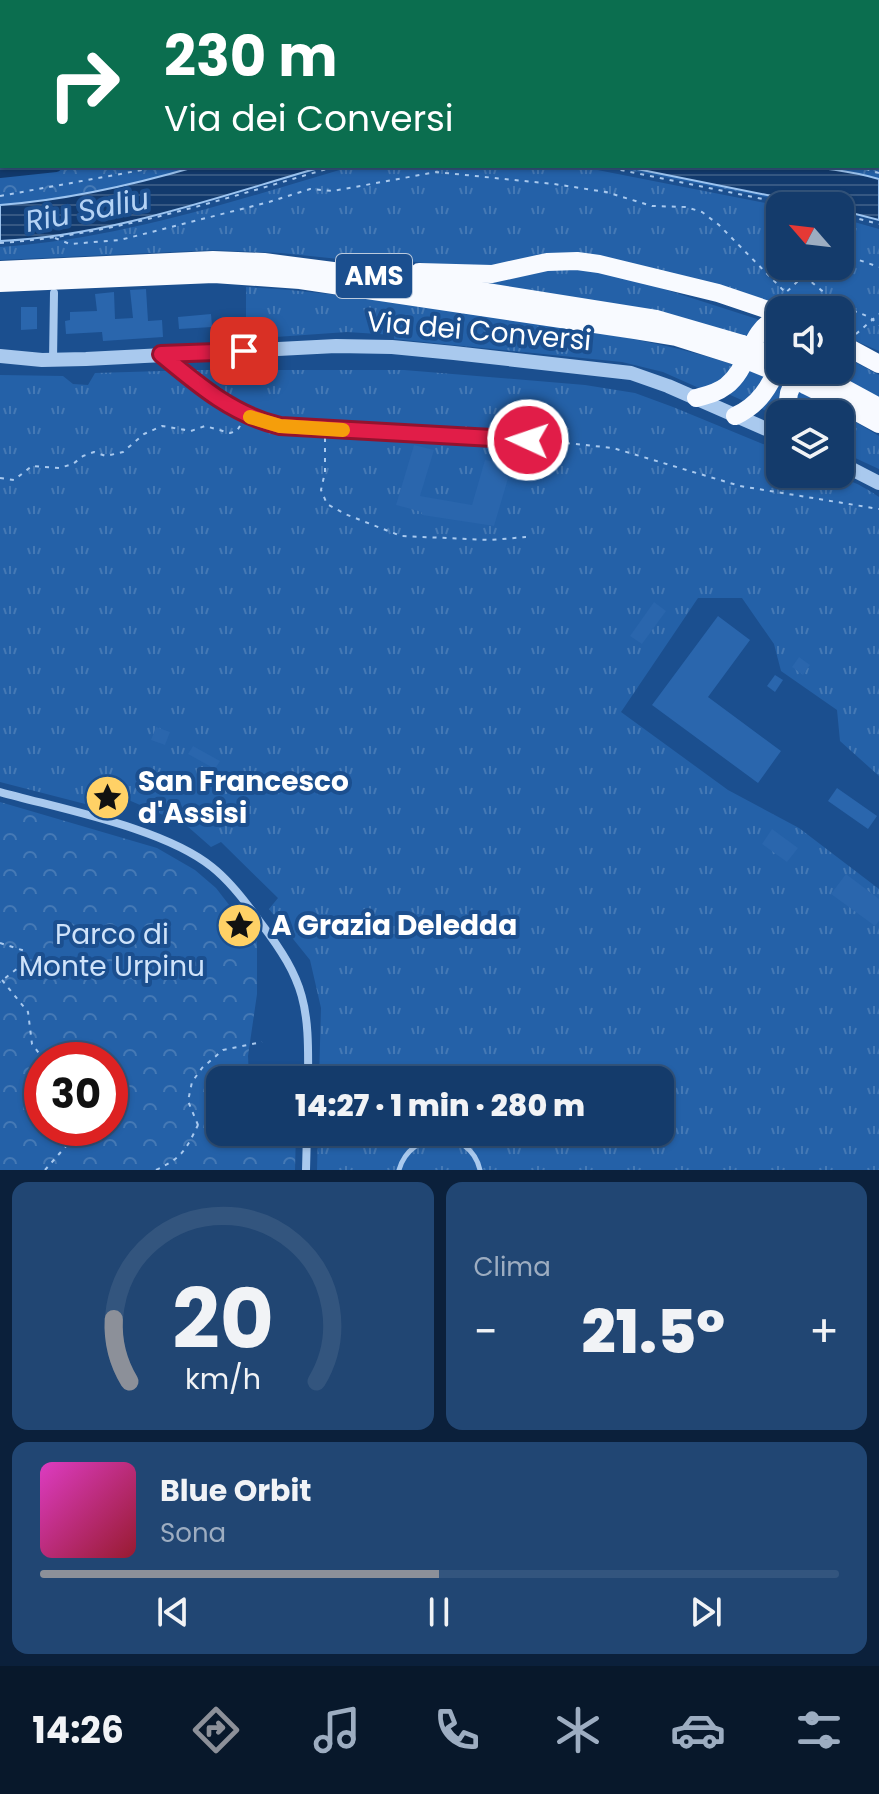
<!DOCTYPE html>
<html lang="it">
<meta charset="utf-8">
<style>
:root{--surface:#143b6b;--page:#214673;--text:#f1f3f6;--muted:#9dadc1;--line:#33557e;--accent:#8c9099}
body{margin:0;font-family:Poppins,sans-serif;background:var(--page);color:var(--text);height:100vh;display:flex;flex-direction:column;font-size:30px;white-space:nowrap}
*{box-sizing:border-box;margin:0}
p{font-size:26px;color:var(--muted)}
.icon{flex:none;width:44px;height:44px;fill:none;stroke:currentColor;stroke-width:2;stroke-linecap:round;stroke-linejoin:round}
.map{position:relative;height:1170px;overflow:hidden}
.side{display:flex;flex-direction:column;gap:12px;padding:12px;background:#0b203b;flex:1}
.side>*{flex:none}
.top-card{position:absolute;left:0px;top:0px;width:880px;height:168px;box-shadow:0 2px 6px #0004,0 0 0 2px var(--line);background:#0b6e4f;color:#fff;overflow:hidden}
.needle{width:52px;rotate:298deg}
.fabs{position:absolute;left:766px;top:192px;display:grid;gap:16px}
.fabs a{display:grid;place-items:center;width:88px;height:88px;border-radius:16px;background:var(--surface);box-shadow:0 2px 6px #0004,0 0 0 2px var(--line);font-size:40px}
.speed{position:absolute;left:24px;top:1042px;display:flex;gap:16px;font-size:40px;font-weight:700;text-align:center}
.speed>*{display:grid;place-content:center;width:104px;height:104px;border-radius:50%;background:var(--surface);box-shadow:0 2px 6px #0004,0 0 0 2px var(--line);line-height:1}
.speed .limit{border:12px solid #d22;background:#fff;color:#111}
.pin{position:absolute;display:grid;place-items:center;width:68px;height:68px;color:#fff;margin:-34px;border-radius:16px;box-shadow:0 4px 12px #0006}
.me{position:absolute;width:88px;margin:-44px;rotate:273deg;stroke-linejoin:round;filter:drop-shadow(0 0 6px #0008)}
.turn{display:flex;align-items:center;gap:28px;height:168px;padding:0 32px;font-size:36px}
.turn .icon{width:104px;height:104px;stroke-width:2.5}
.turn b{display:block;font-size:56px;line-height:68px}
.big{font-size:60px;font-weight:800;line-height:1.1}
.side .card{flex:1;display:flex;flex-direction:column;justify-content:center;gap:12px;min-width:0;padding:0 28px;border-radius:16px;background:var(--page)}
.side .dial{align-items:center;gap:0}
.dial svg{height:208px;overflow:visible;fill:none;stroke:var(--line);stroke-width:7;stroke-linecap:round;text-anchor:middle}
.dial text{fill:var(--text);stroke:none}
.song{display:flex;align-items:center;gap:24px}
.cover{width:96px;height:96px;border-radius:12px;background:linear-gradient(135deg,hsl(310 70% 55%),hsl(350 70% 35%))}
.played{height:8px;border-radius:4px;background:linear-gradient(90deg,var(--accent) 50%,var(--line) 50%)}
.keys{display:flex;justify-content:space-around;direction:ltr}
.heat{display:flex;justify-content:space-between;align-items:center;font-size:44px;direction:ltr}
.side .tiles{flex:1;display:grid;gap:12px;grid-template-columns:1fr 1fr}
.card:last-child{grid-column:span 2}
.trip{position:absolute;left:206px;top:1066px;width:468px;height:80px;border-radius:16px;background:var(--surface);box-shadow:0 2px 6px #0004,0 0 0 2px var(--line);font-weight:800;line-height:80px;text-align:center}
.tab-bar{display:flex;height:128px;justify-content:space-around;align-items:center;background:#08182b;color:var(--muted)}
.tab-bar .icon{width:56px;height:56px}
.tab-bar .active{color:var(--accent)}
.tab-bar b{font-size:36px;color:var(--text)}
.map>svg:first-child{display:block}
</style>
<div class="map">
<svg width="879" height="1170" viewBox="0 0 879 1170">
<defs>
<pattern id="grass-tufts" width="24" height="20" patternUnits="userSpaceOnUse" patternTransform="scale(2)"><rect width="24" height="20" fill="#2461a8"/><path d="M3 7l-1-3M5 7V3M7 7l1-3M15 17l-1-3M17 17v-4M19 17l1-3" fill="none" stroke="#4579b5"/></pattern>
<pattern id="park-crowns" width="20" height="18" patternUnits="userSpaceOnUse" patternTransform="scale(2)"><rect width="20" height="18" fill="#2461a8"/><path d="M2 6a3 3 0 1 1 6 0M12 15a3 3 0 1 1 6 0" fill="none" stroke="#4579b5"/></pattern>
<pattern id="water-rules" width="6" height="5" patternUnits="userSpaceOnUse" patternTransform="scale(2)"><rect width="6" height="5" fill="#123a6d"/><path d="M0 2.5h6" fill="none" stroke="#365883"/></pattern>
</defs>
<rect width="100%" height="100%" fill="#1b4f8f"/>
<g fill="url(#grass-tufts)">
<path d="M353,166H577L781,206L780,266H840V218L879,229V351L840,334V310H790L734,290L604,259L503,267L447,266L371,256L339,259L281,253L214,250L0,260V247C122,239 237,200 353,166Z"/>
<polygon points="565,266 620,275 757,319 758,322 747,338 479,282"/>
<path d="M246,287C330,291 412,305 495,317C576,329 657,339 735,365L716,385L699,388L663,372L622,362L394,339V335L347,332L246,339Z"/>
<path d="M764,329L780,334C780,362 764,382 746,402L726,393Z"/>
<polygon points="842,355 879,375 879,399 831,407 879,436 879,469 840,451 840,414 820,414 840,370"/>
<path d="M196,370H404L585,385L635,393L673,407L780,451V474C824,474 842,471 879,497V776L840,741L837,710L781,671L774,644L742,598H698L621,712L728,790L799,828L879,889V1170H317L318,1132H660V1080H319L321,1008L310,960L269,909L278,898L221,842L211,847L186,825L101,788L93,806L0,782V375L63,376L73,384L88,385L95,373Z"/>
<polygon points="791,370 778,417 758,407"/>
<polygon points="802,370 826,370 810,414 790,414"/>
</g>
<g fill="url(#park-crowns)" fill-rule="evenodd">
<polygon points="0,0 879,0 879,220 840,212 840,206 811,206 607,166 878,166 878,2 2,2 2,166 329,166 140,220 0,236"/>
<path d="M0,802L157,848L195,870L216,888L257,941V994L248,1056L249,1078L253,1080H220V1132H296L295,1170H0ZM42,1060H110V1128H42Z"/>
</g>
<g fill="url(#water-rules)" stroke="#9cc4f0" stroke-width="2">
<polygon points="0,0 476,0 2,2 0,149"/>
<polygon points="578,0 879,0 879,119 878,2"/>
<path d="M198,166H325C220,196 111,236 0,241V205C67,200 133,185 198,166Z"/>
<path d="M622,166C703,166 802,157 879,179V220L840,210V206H822Z"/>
</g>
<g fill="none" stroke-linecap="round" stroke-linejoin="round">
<g stroke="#123a6d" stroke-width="12">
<polyline points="503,2 511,2"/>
<polyline points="878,144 879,144"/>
<polyline points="0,172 56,166"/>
</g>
</g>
<g fill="#2a66ad">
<polygon points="146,289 148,321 162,320 163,337 103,341 102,332 66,334 65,321 70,320 70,312 97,311 95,294 114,292 115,319 133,318 130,290"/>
<polygon points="21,307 37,307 37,329 21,330"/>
<polygon points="211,314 212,327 179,329 178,317"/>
<polygon points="414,445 434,450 420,496 472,505 485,460 512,465 494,526 422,515 422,512 396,505"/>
<polygon points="654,602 666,611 642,644 630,636"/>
<polygon points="718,616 750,640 708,697 781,751 758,783 652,705"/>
<polygon points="799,657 810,665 803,675 792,667"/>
<polygon points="775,675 783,680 775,692 767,686"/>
<polygon points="156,727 170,732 165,745 151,740"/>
<polygon points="193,746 220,761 215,769 188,754"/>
<polygon points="837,788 877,816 868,829 828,801"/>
<polygon points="772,829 798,848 787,862 762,844"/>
<polygon points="846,874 879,899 879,921 875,926 831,894"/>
</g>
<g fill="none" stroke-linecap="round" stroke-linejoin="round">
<g stroke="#a9c9ee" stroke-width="2" stroke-dasharray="4 6" stroke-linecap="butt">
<polyline points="601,166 797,206"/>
<polyline points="856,166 879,173"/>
<polyline points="0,196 164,166"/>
<polyline points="840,214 879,224"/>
<polyline points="55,238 70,244 120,240 269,202 310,189 333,191 436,172 554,184 606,192 652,206 686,207 702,212 719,225 785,292"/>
<path d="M0,243C116,235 226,198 337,166"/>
<polyline points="840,261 859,260 879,267"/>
<path d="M805,275C811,284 841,305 851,310C862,314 870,316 879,325"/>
<polyline points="780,298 814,266"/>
<polyline points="856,334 879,314"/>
<polyline points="325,438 325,472 321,490 327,504 345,514 401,536 490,540 526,537"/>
<polyline points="566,443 613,448 740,486 879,509"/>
<polyline points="0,478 14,480 32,466 59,468 73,464 83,456 94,452 106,456 123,452 144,434 162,426 191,431 205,426 230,433 237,431 241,424"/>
<polyline points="0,943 25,951 27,961 0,982"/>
<polyline points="2,980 28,1012 32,1044 44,1060"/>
<polyline points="255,1080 256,1078"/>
<polyline points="198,1125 188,1101 192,1082 202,1068 223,1050 262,1042"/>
<polyline points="45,1170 82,1128"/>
<path d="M156,1170C183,1157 185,1151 198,1125L220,1119"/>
</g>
<path stroke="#a9c9ee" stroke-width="5" d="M399,1170C410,1129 470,1127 480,1170"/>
<g stroke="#a9c9ee" stroke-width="8">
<path d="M161,355C198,384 234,415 280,426L557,442"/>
<polyline points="53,360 54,293"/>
<path d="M0,792C61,809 164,828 212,867C231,882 246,902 260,922C306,982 309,1006 308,1080"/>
<polyline points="306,1170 307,1132"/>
</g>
<g stroke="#a9c9ee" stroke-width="14">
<polyline points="0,356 42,360 86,359 336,346 392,347 454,353 631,373 668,386 780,435"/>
<polyline points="840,463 879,483"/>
</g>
<g stroke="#f8faff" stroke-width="18">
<polyline points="0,270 213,260 264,262 449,286 656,319 742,344"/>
<polyline points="419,272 492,274 547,262 577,261 599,264 718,293 780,314"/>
<polyline points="0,283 214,274 300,280 635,330 676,337 736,356"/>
<polyline points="840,343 879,364"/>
<polyline points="842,387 879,407"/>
<path d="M696,398C707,395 717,393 726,386C752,366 746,331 780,316"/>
<polyline points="835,400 879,424"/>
<polyline points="786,414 789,393 798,370"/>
<polyline points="816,414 834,370"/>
<path d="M735,416C759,405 770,387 780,362"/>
</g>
<g stroke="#f8faff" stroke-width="18">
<polyline points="742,344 780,358"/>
<polyline points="736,356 791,378 835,400"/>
<polyline points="806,370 842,387"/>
</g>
</g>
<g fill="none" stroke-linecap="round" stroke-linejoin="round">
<defs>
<path id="route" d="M244,351L161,354C197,384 233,415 280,426L528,440"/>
</defs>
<use href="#route" stroke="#92132f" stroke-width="20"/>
<use href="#route" stroke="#e11d48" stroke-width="14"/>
<polyline stroke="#f59e0b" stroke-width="14" points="250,417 280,426 343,430"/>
</g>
<defs>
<symbol id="sight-disc" viewBox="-11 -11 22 22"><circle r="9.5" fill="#ffd166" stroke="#1b4f8f"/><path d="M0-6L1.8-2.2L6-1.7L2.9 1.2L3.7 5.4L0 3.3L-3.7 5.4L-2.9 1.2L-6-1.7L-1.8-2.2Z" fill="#111"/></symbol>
</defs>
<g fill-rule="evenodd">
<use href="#sight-disc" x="82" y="772" width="51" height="51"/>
<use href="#sight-disc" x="214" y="900" width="51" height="51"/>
</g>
<g text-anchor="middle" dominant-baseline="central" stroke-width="8" stroke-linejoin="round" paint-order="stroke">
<rect fill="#1b4f8f" stroke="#bbcadd" stroke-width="2" x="336" y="254" width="76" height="44" rx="6"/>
<g font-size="26" font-weight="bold" fill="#fff">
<text x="374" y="276">AMS</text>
</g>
<g font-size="28" fill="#fff" stroke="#1b4f8f">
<text transform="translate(479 331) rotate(5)">Via dei Conversi</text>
</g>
<g font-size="28" font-weight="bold" fill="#fff" stroke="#1b4f8f" text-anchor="start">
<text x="138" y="781">San Francesco<tspan x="138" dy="32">d'Assisi</tspan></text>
<text x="271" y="925">A Grazia Deledda</text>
</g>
<g font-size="28" fill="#cfe3fa" stroke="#1b4f8f">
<text x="112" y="934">Parco di<tspan x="112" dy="32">Monte Urpinu</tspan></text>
</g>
<g font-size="30" font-style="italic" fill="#b5d3f5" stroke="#1b4f8f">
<text transform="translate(87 210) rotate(-11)">Riu Saliu</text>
</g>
</g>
</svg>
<div class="fabs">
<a><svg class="needle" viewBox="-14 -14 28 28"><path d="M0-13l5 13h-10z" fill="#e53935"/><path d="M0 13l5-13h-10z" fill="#9dadc1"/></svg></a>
<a><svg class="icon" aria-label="sound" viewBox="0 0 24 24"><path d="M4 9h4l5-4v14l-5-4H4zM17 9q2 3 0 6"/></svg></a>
<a><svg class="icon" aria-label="layers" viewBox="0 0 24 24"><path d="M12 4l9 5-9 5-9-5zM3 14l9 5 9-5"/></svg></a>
</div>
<div class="speed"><div class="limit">30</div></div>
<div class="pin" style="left:244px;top:351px;background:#d93025"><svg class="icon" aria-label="arrive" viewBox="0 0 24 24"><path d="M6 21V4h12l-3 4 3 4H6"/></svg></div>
<svg class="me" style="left:528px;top:440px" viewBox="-20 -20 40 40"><circle r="17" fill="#e11d48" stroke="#fff" stroke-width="3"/><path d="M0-11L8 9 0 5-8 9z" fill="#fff"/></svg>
<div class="trip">14:27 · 1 min · 280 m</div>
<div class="top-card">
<div class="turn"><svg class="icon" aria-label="right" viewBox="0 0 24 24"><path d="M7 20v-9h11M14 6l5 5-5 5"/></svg><div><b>230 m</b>Via dei Conversi</div></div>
</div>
</div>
<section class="side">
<div class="tiles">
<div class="card dial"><svg viewBox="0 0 100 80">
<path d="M14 69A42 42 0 1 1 86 69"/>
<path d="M14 69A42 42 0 0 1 8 45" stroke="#8c9099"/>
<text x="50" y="56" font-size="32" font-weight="700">20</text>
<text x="50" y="72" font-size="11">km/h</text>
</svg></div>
<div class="card"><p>Clima</p>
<div class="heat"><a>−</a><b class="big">21.5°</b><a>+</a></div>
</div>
<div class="card">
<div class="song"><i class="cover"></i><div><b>Blue Orbit</b><p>Sona</p></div></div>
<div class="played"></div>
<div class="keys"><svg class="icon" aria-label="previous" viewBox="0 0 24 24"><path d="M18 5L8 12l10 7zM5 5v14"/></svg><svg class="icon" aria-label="pause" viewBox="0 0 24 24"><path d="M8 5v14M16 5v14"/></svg><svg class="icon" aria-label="next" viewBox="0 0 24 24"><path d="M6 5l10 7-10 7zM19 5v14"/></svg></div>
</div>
</div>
</section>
<nav class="tab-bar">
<b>14:26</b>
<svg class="icon active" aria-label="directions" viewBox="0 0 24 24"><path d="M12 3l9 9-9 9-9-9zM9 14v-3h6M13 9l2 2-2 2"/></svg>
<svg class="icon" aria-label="music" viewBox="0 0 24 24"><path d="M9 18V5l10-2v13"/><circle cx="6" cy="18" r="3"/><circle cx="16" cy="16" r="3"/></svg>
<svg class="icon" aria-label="phone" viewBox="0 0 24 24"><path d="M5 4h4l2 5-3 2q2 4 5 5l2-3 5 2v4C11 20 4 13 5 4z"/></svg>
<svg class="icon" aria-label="climate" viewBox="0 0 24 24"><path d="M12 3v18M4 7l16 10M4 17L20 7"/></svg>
<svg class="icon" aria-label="car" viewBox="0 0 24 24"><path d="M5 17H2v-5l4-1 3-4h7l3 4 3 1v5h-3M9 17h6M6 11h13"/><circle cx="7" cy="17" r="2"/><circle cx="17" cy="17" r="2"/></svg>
<svg class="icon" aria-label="filters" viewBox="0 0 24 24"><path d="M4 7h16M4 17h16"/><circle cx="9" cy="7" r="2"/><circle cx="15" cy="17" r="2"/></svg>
</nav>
